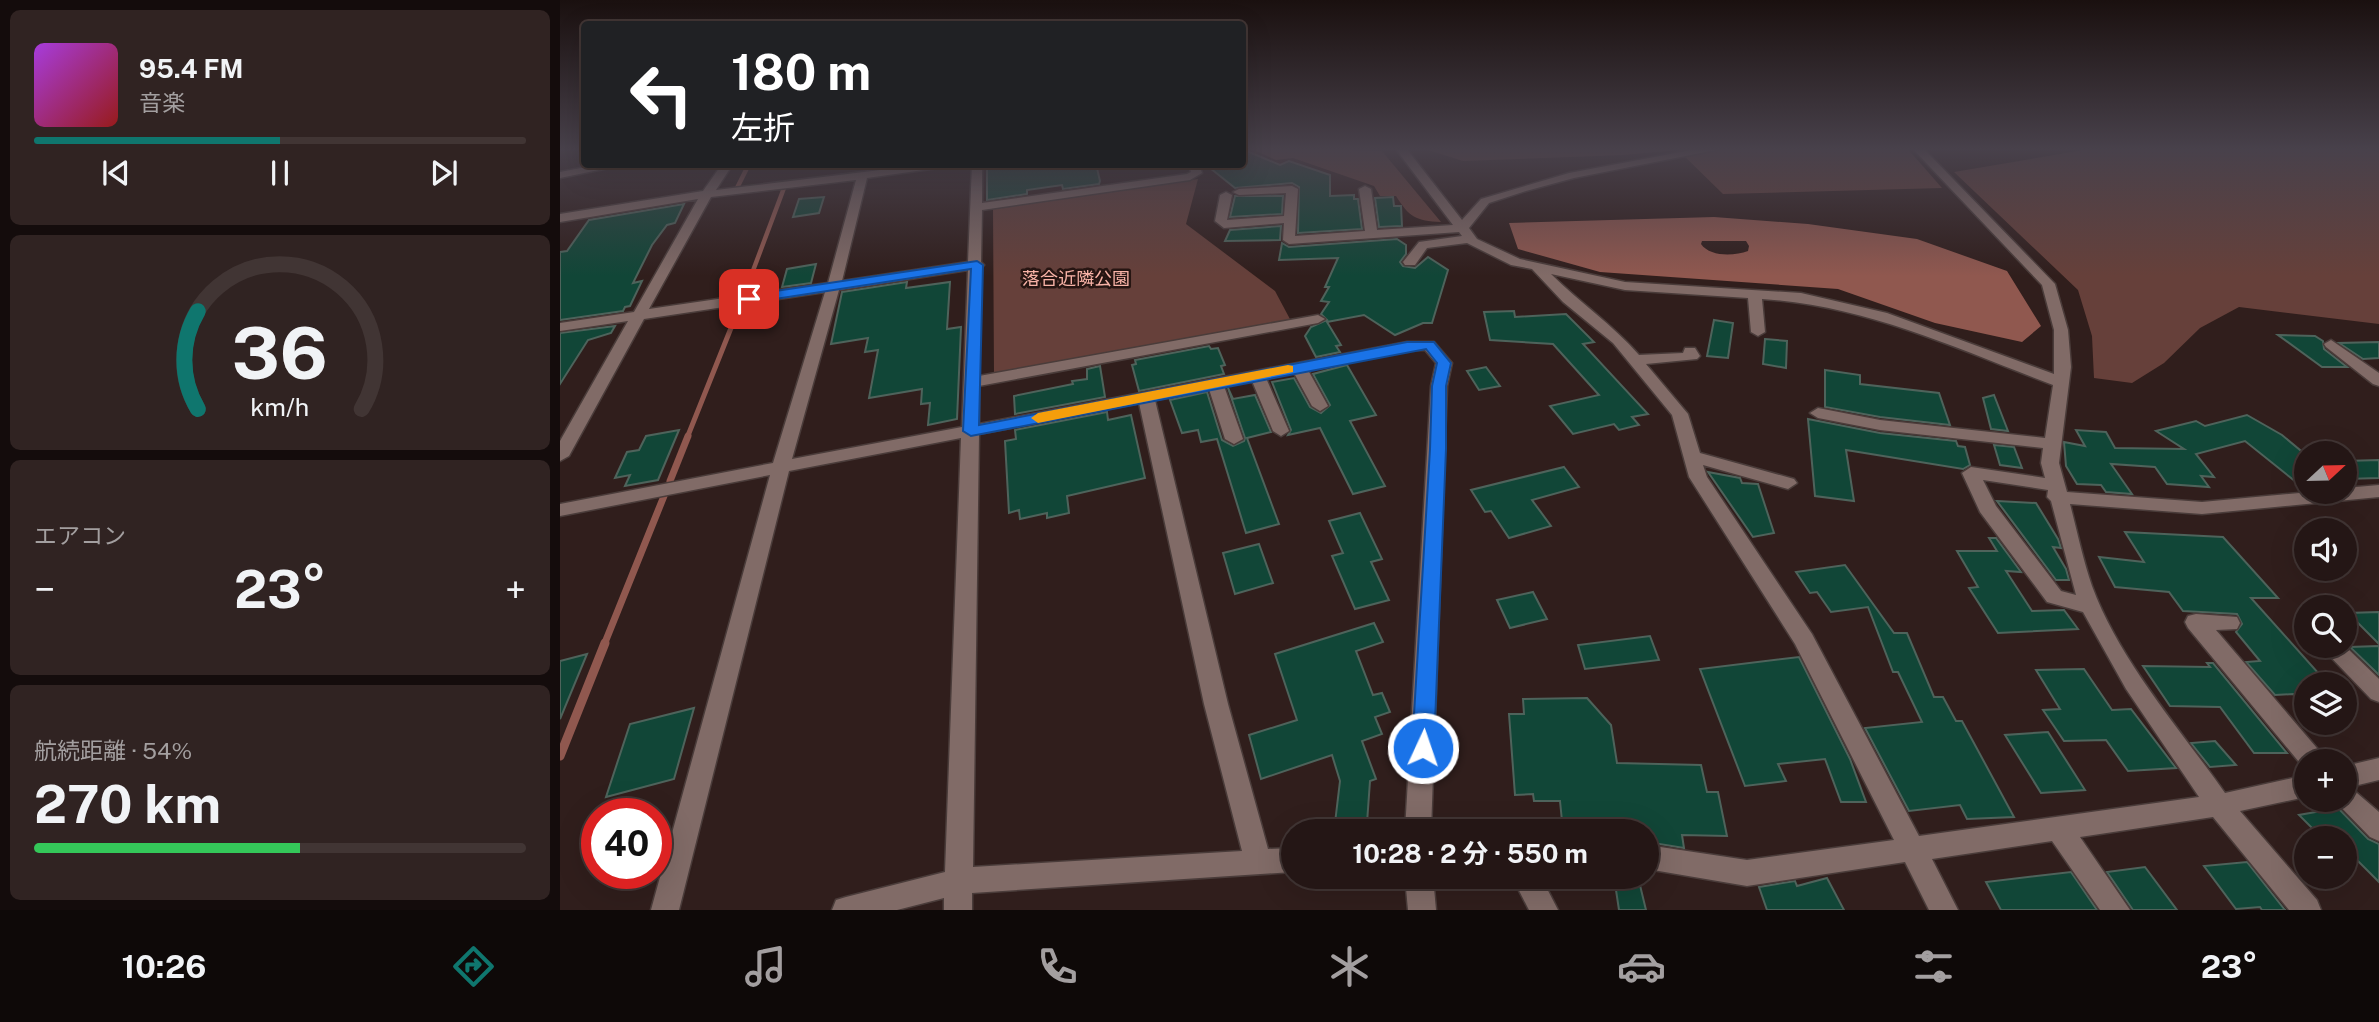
<!DOCTYPE html>
<html lang="ja">
<meta charset="utf-8">
<style>
:root{--surface:#241615;--page:#302322;--text:#f1f3f6;--muted:#a39fa0;--line:#413534;--accent:#0f766e}
body{margin:0;font-family:"Public Sans","Noto Sans JP",sans-serif;background:var(--page);color:var(--text);height:100vh;display:flex;flex-direction:column;font-size:26px;white-space:nowrap}
*{box-sizing:border-box;margin:0}
p{font-size:23px;color:var(--muted)}
.icon{flex:none;width:38px;height:38px;fill:none;stroke:currentColor;stroke-width:2;stroke-linecap:round;stroke-linejoin:round}
.map{position:relative;flex:1;overflow:hidden}
.details{display:flex;flex-direction:column;gap:10px;padding:10px;background:#140c0c;width:560px}
.details>*{flex:none}
.banner{position:absolute;left:21px;top:21px;width:665px;height:147px;border-radius:7px;box-shadow:0 7px 28px #0002,0 0 0 2px var(--line);background:#202124;color:#fff;overflow:hidden}
.needle{width:46px;rotate:68deg}
.buttons{position:absolute;left:1734px;top:441px;display:grid;gap:14px}
.buttons a{display:grid;place-items:center;width:63px;height:63px;border-radius:50%;background:var(--surface);box-shadow:0 7px 28px #0002,0 0 0 2px var(--line);font-size:35px}
.speed{position:absolute;left:21px;top:798px;display:flex;gap:14px;font-size:35px;font-weight:700;text-align:center}
.speed>*{display:grid;place-content:center;width:91px;height:91px;border-radius:50%;background:var(--surface);box-shadow:0 7px 28px #0002,0 0 0 2px var(--line);line-height:1}
.speed .limit{border:10px solid #d22;background:#fff;color:#111}
.pin{position:absolute;display:grid;place-items:center;width:60px;height:60px;color:#fff;margin:-30px;border-radius:14px;box-shadow:0 4px 10px #0006}
.me{position:absolute;width:77px;margin:-38px;rotate:3deg;stroke-linejoin:round;filter:drop-shadow(0 0 5px #0008)}
.turn{display:flex;align-items:center;gap:24px;height:147px;padding:0 35px;font-size:32px}
.turn .icon{width:91px;height:91px;stroke-width:2.5}
.turn b{display:block;font-size:49px;line-height:60px}
.big{font-size:52px;font-weight:700;line-height:1.1}
.details .widget{flex:1;display:flex;flex-direction:column;justify-content:center;gap:10px;min-width:0;padding:0 24px;border-radius:10px;background:var(--page)}
.details .dial{align-items:center;gap:0}
.dial svg{height:182px;overflow:visible;fill:none;stroke:var(--line);stroke-width:7;stroke-linecap:round;text-anchor:middle}
.dial text{fill:var(--text);stroke:none}
.song{display:flex;align-items:center;gap:21px}
.cover{width:84px;height:84px;border-radius:10px;background:linear-gradient(135deg,hsl(280 70% 55%),hsl(0 70% 35%))}
.played{height:7px;border-radius:4px;background:linear-gradient(90deg,var(--accent) 50%,var(--line) 50%)}
.keys{display:flex;justify-content:space-around;direction:ltr}
.heat{display:flex;justify-content:space-between;align-items:center;font-size:38px;direction:ltr}
.charge{height:10px;border-radius:5px;background:linear-gradient(90deg,#34c759 54%,var(--line) 0)}
.trip{position:absolute;left:721px;top:819px;width:378px;height:70px;border-radius:35px;background:var(--surface);box-shadow:0 7px 28px #0002,0 0 0 2px var(--line);font-weight:700;line-height:70px;text-align:center}
.tab-bar{display:flex;height:112px;justify-content:space-around;align-items:center;background:#0e0908;color:var(--muted)}
.tab-bar .icon{width:49px;height:49px}
.tab-bar .current{color:var(--accent)}
.tab-bar b{font-size:32px;color:var(--text)}
main{display:flex;flex:1;min-height:0}
.map>svg:first-child{display:block}
</style>
<main>
<section class="details">
<div class="widget">
<div class="song"><i class="cover"></i><div><b>95.4 FM</b><p>音楽</p></div></div>
<div class="played"></div>
<div class="keys"><svg class="icon" aria-label="previous" viewBox="0 0 24 24"><path d="M18 5L8 12l10 7zM5 5v14"/></svg><svg class="icon" aria-label="pause" viewBox="0 0 24 24"><path d="M8 5v14M16 5v14"/></svg><svg class="icon" aria-label="next" viewBox="0 0 24 24"><path d="M6 5l10 7-10 7zM19 5v14"/></svg></div>
</div>
<div class="widget dial"><svg viewBox="0 0 100 80">
<path d="M14 69A42 42 0 1 1 86 69"/>
<path d="M14 69A42 42 0 0 1 14 26" stroke="#0f766e"/>
<text x="50" y="56" font-size="32" font-weight="700">36</text>
<text x="50" y="72" font-size="11">km/h</text>
</svg></div>
<div class="widget"><p>エアコン</p>
<div class="heat"><a>−</a><b class="big">23°</b><a>+</a></div>
</div>
<div class="widget"><p>航続距離 · 54%</p><b class="big">270 km</b><div class="charge"></div></div>
</section>
<div class="map">
<svg width="1819" height="910" viewBox="0 0 1819 910">
<rect width="100%" height="100%" fill="#301e1c"/>
<g fill="#66403a">
<path d="M690,148L822,151L881,222C856,221 849,217 836,196H820L814,186L733,158L716,160Z"/>
<polygon points="862,148 1347,148 1382,188 1163,194 1118,150 1063,155 903,161"/>
<polygon points="1535,148 1808,148 1819,153 1819,324 1679,307 1640,328 1604,363 1572,383 1534,378 1532,336 1518,290 1394,172"/>
<polygon points="638,179 626,224 715,291 731,321 434,375 433,207"/>
</g>
<path fill="#90584f" fill-rule="evenodd" d="M1154,217L1248,224L1357,239L1447,271L1481,326L1462,342L1375,323L1278,289L1040,272L958,249L949,223ZM1142,241H1186L1189,246L1188,251C1174,256 1150,257 1141,244Z"/>
<g fill="none" stroke-linecap="round" stroke-linejoin="round">
<g stroke="#90584f" stroke-width="4.5">
<polyline points="175,192 189,164"/>
<polyline points="191,276 224,188 219,188"/>
</g>
<g stroke="#90584f" stroke-width="5">
<polyline points="185,292 192,274"/>
<polyline points="127,438 179,308"/>
</g>
<g stroke="#90584f" stroke-width="7">
<polyline points="110,481 128,436"/>
<polyline points="44,645 104,496"/>
</g>
<polyline stroke="#90584f" stroke-width="9" points="0,756 45,643"/>
</g>
<g fill="#114637" stroke="#4e635b" stroke-width="2">
<polygon points="682,149 720,165 729,161 770,175 770,196 794,195 794,199 798,199 802,229 738,233 739,187 732,183 675,188 645,164 682,164"/>
<polygon points="427,164 536,164 540,181 539,184 503,189 502,185 467,190 467,194 427,200"/>
<polygon points="675,196 723,196 722,214 670,217"/>
<polygon points="264,197 259,213 233,217 239,199"/>
<polygon points="833,197 834,206 841,206 842,226 819,227 815,198"/>
<polygon points="124,204 115,223 107,225 92,245 73,283 82,281 70,306 65,307 63,311 0,320 0,252 7,251 29,220"/>
<polygon points="721,226 720,240 665,241 670,230"/>
<polygon points="837,239 846,245 846,254 840,262 843,266 855,268 868,257 888,270 872,323 863,323 835,335 804,315 767,322 781,345 776,346 780,352 756,357 745,336 751,327 767,320 761,314 769,302 761,301 769,287 765,287 778,258 719,260 722,243 729,247"/>
<polygon points="256,264 251,283 222,287 227,269"/>
<polygon points="347,282 346,288 390,282 387,329 401,327 397,419 368,425 370,403 361,404 362,389 309,398 318,350 305,352 308,338 271,344 282,292"/>
<polygon points="954,311 955,317 1006,314 1034,342 1023,344 1088,414 1072,417 1079,425 1059,430 1054,424 1013,434 990,406 1039,395 993,344 930,340 924,312"/>
<polygon points="1154,320 1173,323 1168,358 1147,356"/>
<polygon points="55,326 51,333 28,340 0,384 0,333"/>
<polygon points="1718,335 1755,336 1763,341 1764,349 1787,367 1762,367"/>
<polygon points="1205,339 1227,341 1226,368 1203,364"/>
<polygon points="1819,342 1819,358 1803,359 1779,343"/>
<polygon points="649,346 651,349 658,348 665,365 661,366 664,374 579,391 572,365 576,364 575,360"/>
<polygon points="787,365 816,415 790,421 825,486 793,494 760,428 728,435 731,430 712,382 734,378 750,407 761,413 770,405 753,374"/>
<polygon points="540,366 545,397 455,414 454,396 513,384 512,381 527,379 527,369"/>
<polygon points="926,367 940,386 919,390 907,371"/>
<polygon points="1265,370 1300,375 1300,384 1379,393 1390,425 1320,417 1265,407"/>
<polygon points="668,388 673,399 695,395 711,432 687,438 719,524 686,533 657,439 641,442 638,430 622,433 610,400 647,392 662,440 673,446 684,441 685,438"/>
<polygon points="1434,395 1448,431 1431,429 1423,398"/>
<polygon points="547,412 548,420 571,415 585,478 507,496 509,513 487,518 487,513 460,519 459,510 449,513 445,441 456,439 455,430"/>
<polygon points="1687,415 1722,435 1746,455 1746,490 1685,441 1636,454 1654,477 1641,476 1649,487 1607,484 1595,467 1551,464 1572,494 1546,492 1541,485 1517,484 1506,466 1504,442 1525,446 1516,430 1546,432 1555,448 1624,449 1596,431 1636,421 1645,426"/>
<polygon points="1248,419 1320,433 1396,441 1398,446 1405,447 1410,465 1403,469 1286,450 1294,501 1255,496"/>
<polygon points="119,430 98,480 65,486 70,475 55,478 67,452 79,450 86,436"/>
<polygon points="1434,445 1454,447 1462,468 1440,465"/>
<polygon points="1819,460 1819,478 1785,479 1785,461"/>
<polygon points="1004,467 1019,487 972,500 991,526 949,538 931,511 925,512 911,490"/>
<polygon points="1148,472 1180,478 1182,483 1198,484 1214,533 1193,537"/>
<polygon points="1437,501 1476,503 1498,539 1501,548 1493,547 1506,569 1509,580 1496,580"/>
<polygon points="800,513 822,559 811,562 829,600 795,609 772,556 783,553 769,521"/>
<polygon points="1565,532 1663,537 1718,598 1691,598 1768,684 1746,684 1746,710 1733,694 1715,695 1686,662 1700,661 1676,632 1682,624 1677,614 1623,611 1609,592 1555,587 1539,557 1584,562"/>
<polygon points="1429,538 1436,538 1461,572 1446,571 1472,611 1504,610 1518,629 1438,633 1409,588 1418,587 1397,551 1437,551"/>
<polygon points="699,544 713,583 675,594 663,553"/>
<polygon points="1285,565 1334,633 1347,633 1374,697 1383,697 1396,721 1402,721 1454,817 1407,819 1400,805 1349,811 1305,728 1362,722 1338,672 1333,672 1308,607 1271,612 1257,592 1250,593 1236,572"/>
<polygon points="973,592 987,619 950,628 937,600"/>
<polygon points="1819,612 1819,644 1788,613"/>
<polygon points="814,623 823,642 796,651 813,695 822,693 830,712 815,717 822,734 802,741 816,779 810,781 807,823 775,823 780,781 772,755 701,779 689,735 737,720 715,654"/>
<polygon points="1090,636 1099,660 1025,669 1018,645"/>
<polygon points="1819,646 1819,675 1790,647"/>
<polygon points="27,654 0,719 0,661"/>
<polygon points="1239,657 1290,759 1306,802 1281,802 1265,759 1218,764 1226,781 1185,786 1140,669"/>
<polygon points="1647,663 1653,663 1727,753 1694,753 1660,707 1610,706 1583,666 1650,667"/>
<polygon points="1524,669 1552,710 1571,709 1616,768 1568,771 1546,740 1504,741 1483,710 1500,709 1476,670"/>
<polygon points="1027,698 1051,725 1057,763 1141,765 1147,792 1158,792 1167,836 1122,835 1124,848 1087,842 1086,830 1003,831 1000,801 974,801 973,794 955,795 949,714 964,714 963,699"/>
<polygon points="134,708 114,779 46,797 70,724"/>
<polygon points="1488,732 1525,790 1481,793 1445,735"/>
<polygon points="1655,741 1676,765 1650,767 1631,743"/>
<polygon points="1778,808 1808,839 1819,844 1819,882 1795,858 1785,860 1785,838 1762,838 1739,815"/>
<polygon points="1687,862 1725,910 1726,910 1702,910 1700,907 1676,909 1644,866"/>
<polygon points="1585,867 1617,910 1573,910 1547,872"/>
<polygon points="1511,872 1537,910 1441,910 1426,882"/>
<polygon points="1054,877 1078,877 1086,910 1059,910"/>
<polygon points="1267,878 1284,910 1207,910 1199,887 1235,881 1237,886"/>
</g>
<g fill="none" stroke-linecap="round" stroke-linejoin="round">
<defs>
<g id="minor">
<path d="M835,148H846L902,220L921,199L1009,173L1142,148H1166L1014,178L966,191L929,203L909,228L917,239L960,259L1065,282L1241,293L1327,313L1494,374V330L1482,285L1352,148H1363L1495,284L1508,330L1511,367L1499,463L1507,492L1642,502L1750,492H1785V488L1819,485V497L1642,514L1510,504C1517,531 1523,560 1532,586C1559,660 1620,729 1665,793L1746,775V797L1680,811L1757,900L1761,910H1729L1653,817L1520,837L1570,910H1540L1492,841L1372,859L1398,910H1369L1345,862L1187,886L1087,869V845L1187,860L1334,840L1235,644L1129,477L1112,415L1053,343L1003,302L972,269L951,265L907,243L867,248L855,265H845L843,262L859,242L902,236L899,232L729,244L723,240L724,223L664,228L655,221L660,195L666,192L672,195L667,220L724,216L726,193L679,195L673,192L679,189L732,186L738,189L735,236L805,231L799,189L805,186L811,189L817,230L893,225ZM991,274L1065,290L1188,298L1191,332L1198,336L1205,332L1202,299C1304,305 1398,349 1493,385L1485,438L1320,420L1258,408L1250,413L1258,418L1320,430L1483,448L1481,463L1485,478L1411,467L1402,473L1420,512L1487,602L1523,612L1566,689L1639,797L1359,836L1252,634L1147,477L1143,465L1228,489L1237,483L1234,479L1140,453L1128,414L1086,364L1137,359L1140,356L1135,348H1125L1123,353L1079,355C1053,325 1019,302 991,274ZM1423,480L1488,490L1487,497L1491,501L1516,595L1501,591L1436,506Z"/>
<polygon points="41,164 68,164 0,178 0,172"/>
<path d="M162,164H173L156,190L369,164H406L307,178L282,281L408,262L412,164H422V203L627,174L631,172L628,164H639L642,173L630,180L422,210L421,262L424,265L421,268L419,376L758,315L765,319L758,323L419,386V424L847,342H874L892,363L887,386L871,831H845L871,386L876,363L865,350H847L748,370L768,406L760,411L752,406L734,373L706,378L729,431L721,436L713,431L692,381L664,386L683,439L674,444L665,439L649,389L595,400L668,704L708,849L733,848V872L412,893V910H384V898L337,910H272L276,900L286,897L385,872L401,438L229,471L119,910H91L210,475L0,516V504L213,463L265,292L84,319L9,456L0,461V441L68,321L0,331V323L74,312L138,199L0,222V214L143,191ZM296,180L268,283L89,309L151,197ZM408,270L402,427L232,459L279,290ZM579,403L644,704L682,851L413,867L419,434Z"/>
<polygon points="1771,340 1819,373 1819,386 1813,384 1766,347 1764,344"/>
<polygon points="1636,614 1677,617 1680,623 1677,629 1656,630 1762,754 1765,761 1746,761 1746,769 1744,768 1628,628 1625,622 1628,616"/>
<polygon points="1760,646 1785,646 1819,679 1819,702 1811,699"/>
<polygon points="1819,758 1819,780 1790,787 1819,812 1819,841 1810,837 1774,800 1785,800 1785,766"/>
<polygon points="941,819 950,823 954,831 925,831 929,823"/>
<polygon points="845,877 873,877 876,910 848,910"/>
<polygon points="952,877 981,877 998,910 969,910"/>
</g>
</defs>
<use href="#minor" stroke="#4a3c3a" stroke-width="3"/>
<use href="#minor" fill="#816b67" fill-rule="evenodd"/>
</g>
<linearGradient id="sky" x2="0" y2="1"><stop stop-color="#1a100f"/><stop offset="0.54" stop-color="#48414b"/><stop offset="1" stop-color="#48414b" stop-opacity="0"/></linearGradient>
<rect width="1819" height="276" fill="url(#sky)"/>
<polygon fill="#1a73e8" stroke="#114b97" stroke-width="2" points="417,261 423,265 419,425 847,342 874,342 891,363 886,386 886,449 874,748 871,754 863,757 855,754 852,748 870,449 872,386 877,363 866,349 411,436 403,431 411,269 189,303 183,299 189,295"/>
<polygon fill="#f59e0b" points="728,365 733,366 733,372 478,423 471,418 478,413"/>
<g text-anchor="middle" dominant-baseline="central" stroke-width="5" stroke-linejoin="round" paint-order="stroke">
<g font-size="18" fill="#f9b3a7" stroke="#261512">
<text x="516" y="278">落合近隣公園</text>
</g>
</g>
</svg>
<div class="buttons">
<a><svg class="needle" viewBox="-14 -14 28 28"><path d="M0-13l5 13h-10z" fill="#e53935"/><path d="M0 13l5-13h-10z" fill="#a39fa0"/></svg></a>
<a><svg class="icon" aria-label="sound" viewBox="0 0 24 24"><path d="M4 9h4l5-4v14l-5-4H4zM17 9q2 3 0 6"/></svg></a>
<a><svg class="icon" aria-label="search" viewBox="0 0 24 24"><circle cx="10" cy="10" r="6"/><path d="M15 15l6 6"/></svg></a>
<a><svg class="icon" aria-label="layers" viewBox="0 0 24 24"><path d="M12 4l9 5-9 5-9-5zM3 14l9 5 9-5"/></svg></a>
<a>+</a>
<a>−</a>
</div>
<div class="speed"><div class="limit">40</div></div>
<div class="pin" style="left:189px;top:299px;background:#d93025"><svg class="icon" aria-label="arrive" viewBox="0 0 24 24"><path d="M6 21V4h12l-3 4 3 4H6"/></svg></div>
<svg class="me" style="left:863px;top:748px" viewBox="-20 -20 40 40"><circle r="17" fill="#1a73e8" stroke="#fff" stroke-width="3"/><path d="M0-11L8 9 0 5-8 9z" fill="#fff"/></svg>
<div class="trip">10:28 · 2 分 · 550 m</div>
<div class="banner">
<div class="turn"><svg class="icon" aria-label="left" viewBox="0 0 24 24"><path d="M17 20v-9H6M10 6l-5 5 5 5"/></svg><div><b>180 m</b>左折</div></div>
</div>
</div>
</main>
<nav class="tab-bar">
<b>10:26</b>
<svg class="icon current" aria-label="directions" viewBox="0 0 24 24"><path d="M12 3l9 9-9 9-9-9zM9 14v-3h6M13 9l2 2-2 2"/></svg>
<svg class="icon" aria-label="music" viewBox="0 0 24 24"><path d="M9 18V5l10-2v13"/><circle cx="6" cy="18" r="3"/><circle cx="16" cy="16" r="3"/></svg>
<svg class="icon" aria-label="phone" viewBox="0 0 24 24"><path d="M5 4h4l2 5-3 2q2 4 5 5l2-3 5 2v4C11 20 4 13 5 4z"/></svg>
<svg class="icon" aria-label="climate" viewBox="0 0 24 24"><path d="M12 3v18M4 7l16 10M4 17L20 7"/></svg>
<svg class="icon" aria-label="car" viewBox="0 0 24 24"><path d="M5 17H2v-5l4-1 3-4h7l3 4 3 1v5h-3M9 17h6M6 11h13"/><circle cx="7" cy="17" r="2"/><circle cx="17" cy="17" r="2"/></svg>
<svg class="icon" aria-label="filters" viewBox="0 0 24 24"><path d="M4 7h16M4 17h16"/><circle cx="9" cy="7" r="2"/><circle cx="15" cy="17" r="2"/></svg>
<b>23°</b>
</nav>
